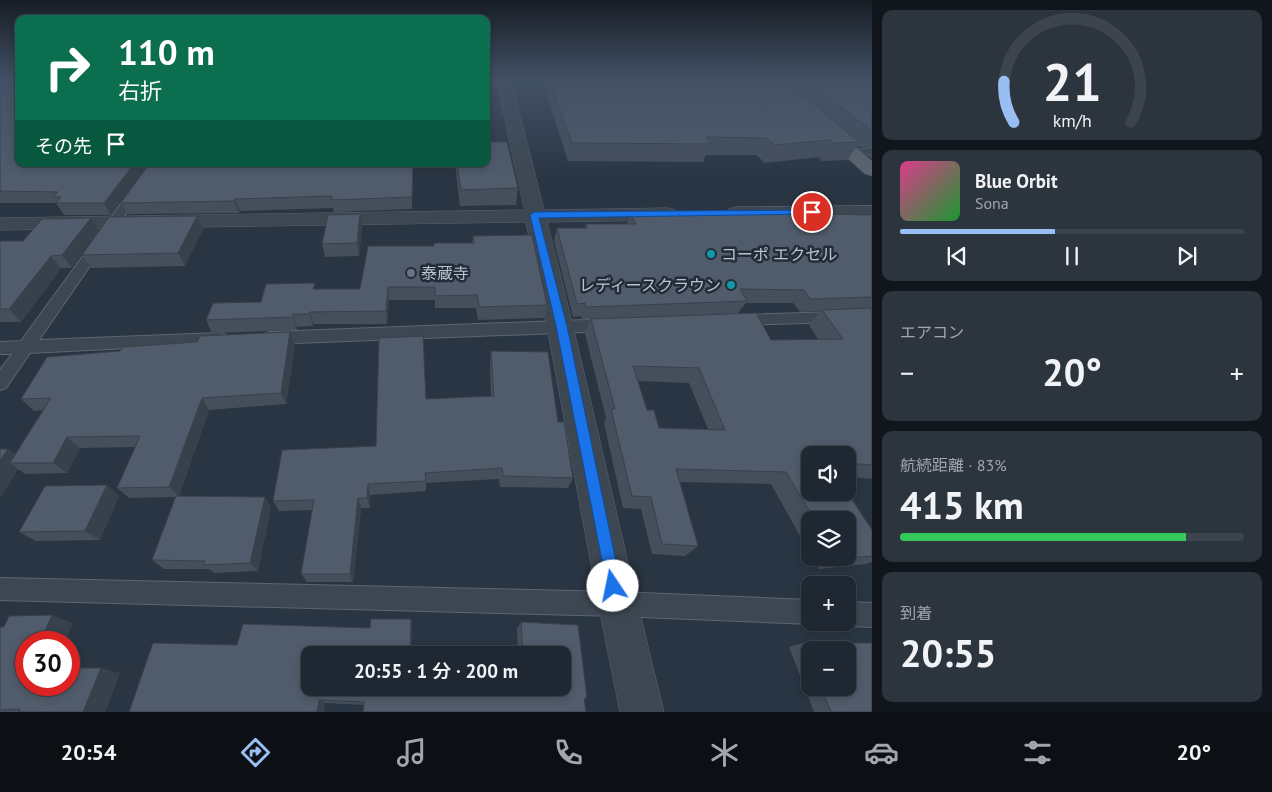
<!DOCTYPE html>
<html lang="ja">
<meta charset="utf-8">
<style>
:root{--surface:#1f2832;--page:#2c343e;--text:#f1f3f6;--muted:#a1a6ac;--line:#3c444d;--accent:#99bef3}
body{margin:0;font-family:"PT Sans","Noto Sans JP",sans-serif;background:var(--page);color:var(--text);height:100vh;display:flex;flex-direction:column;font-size:19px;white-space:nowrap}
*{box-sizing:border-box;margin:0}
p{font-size:16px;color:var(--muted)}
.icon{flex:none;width:28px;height:28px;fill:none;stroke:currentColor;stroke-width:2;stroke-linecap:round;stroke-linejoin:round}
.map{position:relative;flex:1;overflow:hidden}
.panel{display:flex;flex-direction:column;gap:10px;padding:10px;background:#11161c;width:400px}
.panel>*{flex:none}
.banner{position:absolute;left:15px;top:15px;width:475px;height:152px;border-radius:10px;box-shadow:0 2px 8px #0003,0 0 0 1px var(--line);background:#0b6e4f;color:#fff;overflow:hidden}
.buttons{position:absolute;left:801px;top:446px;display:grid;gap:10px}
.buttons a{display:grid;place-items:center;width:55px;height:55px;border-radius:10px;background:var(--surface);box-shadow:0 2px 8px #0003,0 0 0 1px var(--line);font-size:25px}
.speed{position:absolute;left:15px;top:631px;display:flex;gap:10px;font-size:25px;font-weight:700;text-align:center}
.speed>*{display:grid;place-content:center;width:65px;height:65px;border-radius:50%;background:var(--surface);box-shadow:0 2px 8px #0003,0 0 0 1px var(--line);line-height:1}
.speed .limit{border:8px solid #d22;background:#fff;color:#111}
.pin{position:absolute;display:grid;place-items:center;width:42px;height:42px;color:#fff;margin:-21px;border:2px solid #fff;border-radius:50%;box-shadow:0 1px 5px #0007}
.me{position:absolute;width:55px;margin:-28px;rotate:349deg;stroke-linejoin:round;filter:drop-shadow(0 0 4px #0008)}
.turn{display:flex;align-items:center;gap:18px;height:105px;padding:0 20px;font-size:22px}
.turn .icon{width:65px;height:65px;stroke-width:2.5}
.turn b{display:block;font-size:35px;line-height:42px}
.then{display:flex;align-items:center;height:48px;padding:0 20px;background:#0003;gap:10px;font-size:19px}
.big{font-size:38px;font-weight:600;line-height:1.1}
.panel .tile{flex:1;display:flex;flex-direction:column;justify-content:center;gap:8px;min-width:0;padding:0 18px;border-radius:10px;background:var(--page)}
.panel .dial{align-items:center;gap:0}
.dial svg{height:130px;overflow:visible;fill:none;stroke:var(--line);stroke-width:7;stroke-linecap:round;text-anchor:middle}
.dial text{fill:var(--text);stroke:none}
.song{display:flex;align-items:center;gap:15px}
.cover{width:60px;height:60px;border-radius:8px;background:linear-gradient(135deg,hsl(330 70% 55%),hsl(130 70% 35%))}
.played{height:5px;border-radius:2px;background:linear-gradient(90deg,var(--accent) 45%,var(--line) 45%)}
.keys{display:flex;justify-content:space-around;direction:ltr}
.heat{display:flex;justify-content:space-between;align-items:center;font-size:28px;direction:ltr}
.charge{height:8px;border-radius:4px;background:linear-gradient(90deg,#34c759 83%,var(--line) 0)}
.trip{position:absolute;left:301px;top:646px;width:270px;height:50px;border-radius:10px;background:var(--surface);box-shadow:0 2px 8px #0003,0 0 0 1px var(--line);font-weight:600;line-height:50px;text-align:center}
.menu{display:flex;height:80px;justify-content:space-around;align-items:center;background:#0c1014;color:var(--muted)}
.menu .icon{width:35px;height:35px}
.menu .selected{color:var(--accent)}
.menu b{font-size:22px;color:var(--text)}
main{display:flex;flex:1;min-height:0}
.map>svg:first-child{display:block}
</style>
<main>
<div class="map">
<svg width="872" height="712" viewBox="0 0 872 712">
<rect width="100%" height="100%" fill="#293543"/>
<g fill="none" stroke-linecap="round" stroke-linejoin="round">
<defs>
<g id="service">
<polygon points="872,148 872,154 852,156 847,153 852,150"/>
<polygon points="150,164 160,164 39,340 220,333 226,335 228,339 226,343 30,353 6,388 0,390 0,370 12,354 0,354 0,342 21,341"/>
<polygon points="872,311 872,321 739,325 734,324 731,320 734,316 739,315"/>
<polygon points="610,319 615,321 618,325 615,329 610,331 270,344 264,342 262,338 264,334 270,332"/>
<polygon points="0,578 617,592 810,600 810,622 813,622 810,624 617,616 0,600"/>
<polygon points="848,602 872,603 872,627 848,626 840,622 848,622"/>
</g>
<g id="minor">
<path d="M497,80H511L544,210L668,208L675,210L678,214L675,218L668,220L547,222C589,385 623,549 664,712H620C586,549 560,385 526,222L0,230V218L524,210Z"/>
<polygon points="872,206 872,218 736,219 729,217 726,213 729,209 736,207"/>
</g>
<polygon id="primary" points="761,80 776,80 872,161 872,176 865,174"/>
</defs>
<use href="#service" stroke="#5c6570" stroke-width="2"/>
<use href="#minor" stroke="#5c6570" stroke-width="1"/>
<use href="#primary" stroke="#47505c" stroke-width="1"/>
<use href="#service" fill="#3d4752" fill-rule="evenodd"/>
<use href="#minor" fill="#3d4752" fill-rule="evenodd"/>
<use href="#primary" fill="#5c6672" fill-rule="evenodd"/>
</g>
<g fill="#454f5c" fill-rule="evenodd">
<polygon points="0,80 19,164 413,164 412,209 334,212 333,208 240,211 239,213 128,214 121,203 144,170 111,215 64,215 56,203 0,203"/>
<polygon points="542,80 872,80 872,147 859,147 857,146 847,160 822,161 819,157 765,163 756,155 706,155 703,162 568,161"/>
<polygon points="872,152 872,159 869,156"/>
<polygon points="455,164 486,164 518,188 516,205 460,206"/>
<path d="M775,213L872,215V479L848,477V455H810L872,530V562L866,564L819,569L812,558H848V520H810V554L771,484L679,482L698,546L685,556L652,554L641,509L623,508L604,423L606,418L585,334L590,319L582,320L581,316L573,317L554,241L557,228H585L586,224H627L630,214ZM746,303H793L800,312L821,311L809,325L818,339L771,340L738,313ZM638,381L689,383L708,429L659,428L647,410Z"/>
<polygon points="197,216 203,229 185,266 91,268 82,255"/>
<polygon points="42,219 72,268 61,268 21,322 0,322 0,241 23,241"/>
<polygon points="362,227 359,256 325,257 322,244"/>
<polygon points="473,236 547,305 544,318 478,320 476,308 435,308 435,300 389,300 387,324 313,324 313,326 297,327 297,330 212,333 206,320 261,302 316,289 360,289 434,246 472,243"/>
<polygon points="290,332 295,345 286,404 209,410 179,496 265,497 271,507 258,571 214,573 209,569 164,569 152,560 175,497 129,498 117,488 135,447 80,448 67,473 25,474 18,469 0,498 8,449 15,454 43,410 34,411 21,399 120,351"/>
<polygon points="491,351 558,422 573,478 568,488 500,487 499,479 426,483 426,491 370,495 370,508 361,508 353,582 307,582 301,574 312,510 279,511 273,501 376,446 426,399 491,396 490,363"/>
<polygon points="107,485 119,496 100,540 36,541 19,532"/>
<polygon points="371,619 411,619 412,626 411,655 310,655 310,688 562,688 562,655 518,655 517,629 521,622 578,625 587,698 584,700 586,712 363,712 364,705 325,703 324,712 129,712 153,643 237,645 243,624 370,628"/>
<polygon points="73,623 26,685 120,673 105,712 0,712 0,627"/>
<path d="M803,643L872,712H814L789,647ZM810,650L848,688H810Z"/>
</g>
<g fill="#38404b">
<polygon points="134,164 149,164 111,215 104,203"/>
<polygon points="235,199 240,211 239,213 234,201"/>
<polygon points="360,214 362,227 359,256 357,243"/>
<polygon points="197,216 203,229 185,266 178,253"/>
<polygon points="91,218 99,231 72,268 62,255"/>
<polygon points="51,256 61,268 21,322 9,309"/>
<polygon points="388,287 389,300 387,324 386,311"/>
<polygon points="310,312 313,324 313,326 309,314"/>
<polygon points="293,314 297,327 297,330 293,317"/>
<polygon points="290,332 295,345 286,404 281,393"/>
<polygon points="202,398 209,410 179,497 169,487"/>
<polygon points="67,437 80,448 67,473 53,463"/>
<polygon points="8,449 23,460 10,463 18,469 0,498 0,461"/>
<polygon points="368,484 370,495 370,508 367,498"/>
<polygon points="107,485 119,496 100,540 85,531"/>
<polygon points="265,497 271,507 258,571 250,563"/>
<polygon points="358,498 361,508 353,582 350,574"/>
<polygon points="52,615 73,623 65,642 40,642"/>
<polygon points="411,619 412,626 411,655 410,655"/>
<polygon points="101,668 120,673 105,712 83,712"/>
<polygon points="319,700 325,703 324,712 317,712"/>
</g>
<g fill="#505c6b" stroke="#38404b" fill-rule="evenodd">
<polygon points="0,80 19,80 19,164 134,164 104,203 56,203 61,197 53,197 58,192 0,191"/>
<polygon points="549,80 785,80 859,142 834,143 830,140 775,145 766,138 706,137 711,144 572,143"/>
<polygon points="806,80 872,80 872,130 871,130"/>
<polygon points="486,142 507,142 518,188 461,190 457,164 486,164"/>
<polygon points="149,164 413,164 412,197 331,200 332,196 235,199 234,201 121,203"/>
<polygon points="773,211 775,213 872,215 872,297 810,299 804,290 740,289 747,301 586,307 585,303 577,304 557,228 587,228 586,224 636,224 630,214"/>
<polygon points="360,214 357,243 322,244 328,215"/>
<polygon points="197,216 178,253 82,255 109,217"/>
<polygon points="91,218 62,255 51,256 9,309 0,309 0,241 23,241 42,219"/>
<polygon points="532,235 547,305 479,307 477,295 435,296 435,287 388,287 386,311 310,312 309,314 293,314 293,317 206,320 213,303 261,302 266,284 315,283 313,289 360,289 368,246 434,246 434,243 474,243 473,236"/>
<path d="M872,308V465L848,463V455H810V492H847L872,530V556L838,559L837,558H848V520H815L786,472L676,469L698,546L662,544L651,497L632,496L611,409H615L591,319L756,313L771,340L843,339L822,310ZM633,366L699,368L725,430L659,428L654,410H647Z"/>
<polygon points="290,332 281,393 202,398 169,487 117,488 140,436 67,437 53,463 10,463 51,398 21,399 47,357 120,351 122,347 197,342 200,336"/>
<polygon points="423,336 426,399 494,396 491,351 548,352 558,422 564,422 573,478 503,476 502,468 425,473 426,481 368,484 367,498 358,498 350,574 301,574 314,500 273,501 282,450 376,446 379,338"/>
<polygon points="0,449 8,449 0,461"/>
<polygon points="107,485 85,531 19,532 45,486"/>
<polygon points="176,496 265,497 250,563 204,565 205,561 152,560"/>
<polygon points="52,615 40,642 26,642 26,685 69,685 69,668 101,668 83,712 19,712 20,709 0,710 0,627 4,627 9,616"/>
<polygon points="371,619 411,619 410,655 310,655 310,688 562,688 562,655 523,655 521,622 578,625 587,698 584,698 586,712 363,712 364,702 319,700 317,712 129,712 153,643 237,645 243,624 370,628"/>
<polygon points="803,643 872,643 872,712 831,712 821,688 848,688 848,650 810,650 810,660"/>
</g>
<linearGradient id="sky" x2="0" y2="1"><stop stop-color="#171d25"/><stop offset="0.45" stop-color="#435166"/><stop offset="1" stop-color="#435166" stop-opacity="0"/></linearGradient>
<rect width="872" height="179" fill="url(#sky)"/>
<polygon fill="#1a73e8" stroke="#114b97" points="812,210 815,210 815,214 539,218 567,326 621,586 619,591 613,593 608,591 556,326 530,215 534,212"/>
<g fill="#0f9aa8" stroke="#222c38" stroke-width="2">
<circle cx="711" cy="254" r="5"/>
<circle cx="731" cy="285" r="5"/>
</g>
<circle fill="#6b7280" stroke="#222c38" stroke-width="2" cx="411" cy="273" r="5"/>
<g text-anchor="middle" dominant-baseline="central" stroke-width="5" stroke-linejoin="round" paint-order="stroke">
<g font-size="16" fill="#bbc2cc" stroke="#222c38" text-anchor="start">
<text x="721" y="254">コーポ エクセル</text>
<text x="421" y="273">泰蔵寺</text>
<text x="721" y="285" text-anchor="end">レディースクラウン</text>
</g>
</g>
</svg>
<div class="buttons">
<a><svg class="icon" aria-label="sound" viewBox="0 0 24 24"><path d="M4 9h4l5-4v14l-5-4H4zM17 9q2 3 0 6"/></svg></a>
<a><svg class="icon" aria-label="layers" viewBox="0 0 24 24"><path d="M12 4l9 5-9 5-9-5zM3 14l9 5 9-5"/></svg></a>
<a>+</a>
<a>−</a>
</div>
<div class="speed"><div class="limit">30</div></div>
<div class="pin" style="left:812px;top:212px;background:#d93025"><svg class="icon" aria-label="arrive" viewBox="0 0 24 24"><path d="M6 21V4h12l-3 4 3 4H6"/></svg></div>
<svg class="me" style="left:613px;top:586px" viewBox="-20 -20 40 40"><circle r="19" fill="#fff"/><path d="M0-13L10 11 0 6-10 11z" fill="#1a73e8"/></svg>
<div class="trip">20:55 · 1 分 · 200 m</div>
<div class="banner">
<div class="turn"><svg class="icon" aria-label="right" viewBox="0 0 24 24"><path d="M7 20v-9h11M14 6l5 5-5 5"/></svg><div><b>110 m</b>右折</div></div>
<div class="then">その先<svg class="icon" aria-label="arrive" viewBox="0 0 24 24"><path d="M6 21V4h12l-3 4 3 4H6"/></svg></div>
</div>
</div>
<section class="panel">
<div class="tile dial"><svg viewBox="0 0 100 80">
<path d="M14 69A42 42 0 1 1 86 69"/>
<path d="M14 69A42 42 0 0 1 8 44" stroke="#99bef3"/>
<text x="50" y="56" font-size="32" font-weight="700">21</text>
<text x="50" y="72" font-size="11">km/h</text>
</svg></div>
<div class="tile">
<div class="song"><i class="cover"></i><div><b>Blue Orbit</b><p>Sona</p></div></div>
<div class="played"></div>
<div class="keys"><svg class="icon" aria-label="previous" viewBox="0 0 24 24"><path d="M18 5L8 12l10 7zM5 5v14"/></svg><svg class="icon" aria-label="pause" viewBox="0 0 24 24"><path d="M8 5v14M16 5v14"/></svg><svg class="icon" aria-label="next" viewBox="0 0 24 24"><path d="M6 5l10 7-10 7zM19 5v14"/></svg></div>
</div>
<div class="tile"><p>エアコン</p>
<div class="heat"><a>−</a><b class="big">20°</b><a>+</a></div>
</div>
<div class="tile"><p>航続距離 · 83%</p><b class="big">415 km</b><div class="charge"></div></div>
<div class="tile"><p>到着</p><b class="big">20:55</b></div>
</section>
</main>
<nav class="menu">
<b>20:54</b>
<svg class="icon selected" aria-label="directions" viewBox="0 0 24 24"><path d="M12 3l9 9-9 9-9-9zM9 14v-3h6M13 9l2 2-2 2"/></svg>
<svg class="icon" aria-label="music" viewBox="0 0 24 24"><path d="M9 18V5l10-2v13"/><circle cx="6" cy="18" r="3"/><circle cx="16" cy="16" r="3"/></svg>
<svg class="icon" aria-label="phone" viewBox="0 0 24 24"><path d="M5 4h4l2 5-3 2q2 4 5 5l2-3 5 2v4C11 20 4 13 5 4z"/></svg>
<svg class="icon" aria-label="climate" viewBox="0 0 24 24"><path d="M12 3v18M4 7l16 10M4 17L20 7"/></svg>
<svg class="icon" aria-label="car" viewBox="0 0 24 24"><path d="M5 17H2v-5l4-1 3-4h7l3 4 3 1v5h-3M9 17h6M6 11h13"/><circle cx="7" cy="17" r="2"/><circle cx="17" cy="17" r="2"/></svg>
<svg class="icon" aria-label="filters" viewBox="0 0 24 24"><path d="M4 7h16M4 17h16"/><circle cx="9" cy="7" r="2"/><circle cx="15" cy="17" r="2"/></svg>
<b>20°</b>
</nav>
